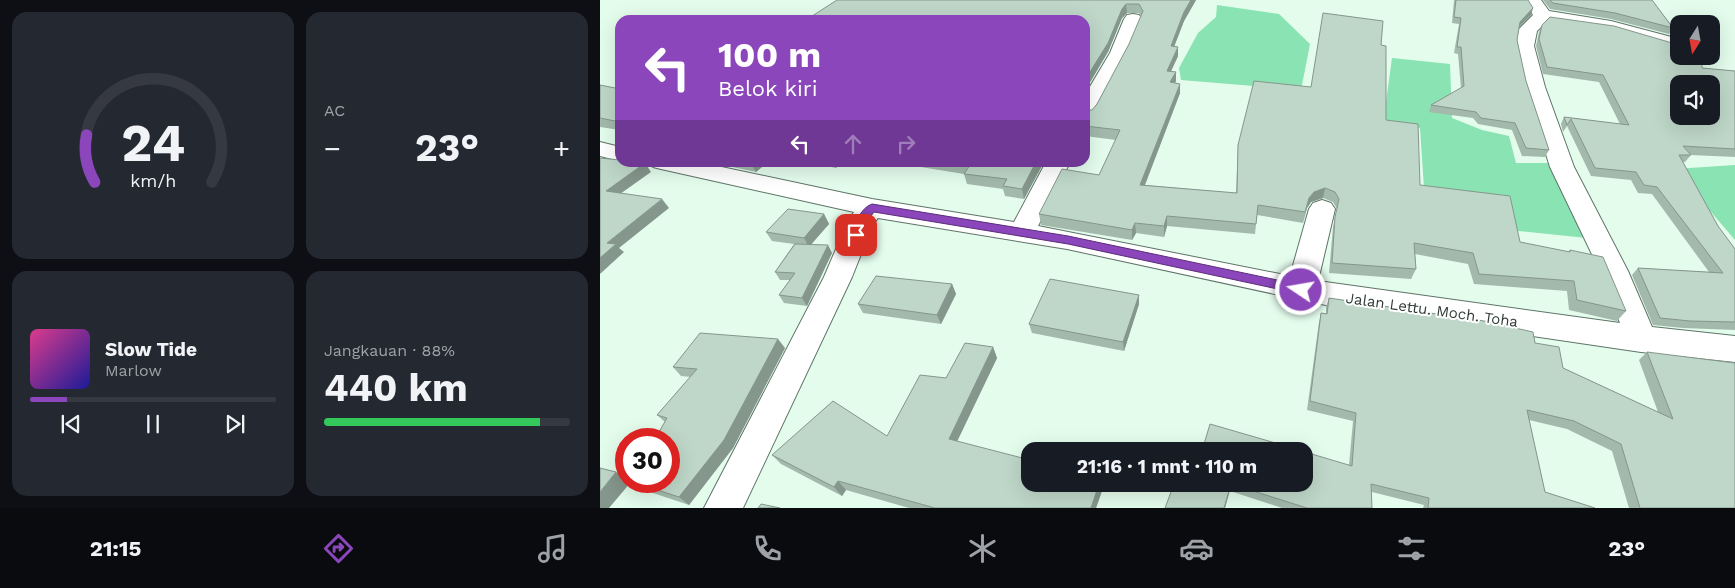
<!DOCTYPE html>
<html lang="id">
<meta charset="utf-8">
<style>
:root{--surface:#171b24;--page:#242831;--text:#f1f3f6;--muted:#9ea1a6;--line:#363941;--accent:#8a46ba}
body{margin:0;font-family:"Work Sans",sans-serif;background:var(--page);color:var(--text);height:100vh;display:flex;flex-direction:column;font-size:19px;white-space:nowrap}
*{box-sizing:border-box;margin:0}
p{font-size:16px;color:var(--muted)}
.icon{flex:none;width:28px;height:28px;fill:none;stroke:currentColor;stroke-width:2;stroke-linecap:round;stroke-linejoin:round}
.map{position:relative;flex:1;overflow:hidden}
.sheet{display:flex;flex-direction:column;gap:12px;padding:12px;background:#0d0f14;width:600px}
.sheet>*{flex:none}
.top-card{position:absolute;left:15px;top:15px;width:475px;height:152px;border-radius:15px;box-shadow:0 5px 20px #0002;background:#8a46ba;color:#fff;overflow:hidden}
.needle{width:32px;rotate:191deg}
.controls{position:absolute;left:1070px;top:15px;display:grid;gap:10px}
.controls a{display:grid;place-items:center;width:50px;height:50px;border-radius:10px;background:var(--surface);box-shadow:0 5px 20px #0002;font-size:25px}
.speed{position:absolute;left:15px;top:428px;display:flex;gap:10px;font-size:25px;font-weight:700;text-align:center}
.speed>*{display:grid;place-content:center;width:65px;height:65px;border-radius:50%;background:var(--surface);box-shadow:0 5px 20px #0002;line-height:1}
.speed .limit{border:8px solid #d22;background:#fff;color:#111}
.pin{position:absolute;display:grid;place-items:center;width:42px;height:42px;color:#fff;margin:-21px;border-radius:10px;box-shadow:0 2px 8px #0006}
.me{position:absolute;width:55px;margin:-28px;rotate:282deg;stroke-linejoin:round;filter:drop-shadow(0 0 4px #0008)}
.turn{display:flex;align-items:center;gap:18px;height:105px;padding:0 20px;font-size:22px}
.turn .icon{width:65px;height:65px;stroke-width:2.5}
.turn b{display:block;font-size:35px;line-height:42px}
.lanes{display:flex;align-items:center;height:48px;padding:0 20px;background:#0003;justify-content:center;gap:25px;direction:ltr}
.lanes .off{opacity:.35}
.big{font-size:38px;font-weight:700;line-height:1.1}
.sheet .card{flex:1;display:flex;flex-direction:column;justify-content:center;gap:8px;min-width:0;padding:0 18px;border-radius:15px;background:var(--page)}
.sheet .dial{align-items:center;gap:0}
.dial svg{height:130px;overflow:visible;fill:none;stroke:var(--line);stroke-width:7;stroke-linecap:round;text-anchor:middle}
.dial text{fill:var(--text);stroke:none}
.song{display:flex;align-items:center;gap:15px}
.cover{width:60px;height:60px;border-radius:8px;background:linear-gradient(135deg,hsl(330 70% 55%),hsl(240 70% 35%))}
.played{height:5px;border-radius:2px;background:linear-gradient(90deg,var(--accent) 15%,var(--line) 15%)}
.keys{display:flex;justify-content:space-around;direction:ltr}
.heat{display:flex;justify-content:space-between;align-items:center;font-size:28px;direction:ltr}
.charge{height:8px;border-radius:4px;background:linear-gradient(90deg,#34c759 88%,var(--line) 0)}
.sheet .tiles{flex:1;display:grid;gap:12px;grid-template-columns:repeat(2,1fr)}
.trip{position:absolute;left:421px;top:442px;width:292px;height:50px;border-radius:15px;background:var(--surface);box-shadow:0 5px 20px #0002;font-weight:700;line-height:50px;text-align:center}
.menu{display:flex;height:80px;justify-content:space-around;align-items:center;background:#090b0e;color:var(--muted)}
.menu .icon{width:35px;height:35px}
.menu .selected{color:var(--accent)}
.menu b{font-size:22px;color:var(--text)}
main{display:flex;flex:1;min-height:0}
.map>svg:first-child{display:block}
</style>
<main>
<section class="sheet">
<div class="tiles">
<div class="card dial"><svg viewBox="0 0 100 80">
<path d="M14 69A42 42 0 1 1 86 69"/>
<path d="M14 69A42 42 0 0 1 9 40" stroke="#8a46ba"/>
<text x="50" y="56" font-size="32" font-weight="700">24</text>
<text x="50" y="72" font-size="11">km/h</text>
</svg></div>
<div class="card"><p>AC</p>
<div class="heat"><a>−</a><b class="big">23°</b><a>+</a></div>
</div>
<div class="card">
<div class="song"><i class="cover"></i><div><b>Slow Tide</b><p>Marlow</p></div></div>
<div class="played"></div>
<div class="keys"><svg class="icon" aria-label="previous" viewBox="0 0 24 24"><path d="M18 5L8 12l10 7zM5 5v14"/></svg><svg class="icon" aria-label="pause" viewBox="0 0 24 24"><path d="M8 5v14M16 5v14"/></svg><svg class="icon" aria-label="next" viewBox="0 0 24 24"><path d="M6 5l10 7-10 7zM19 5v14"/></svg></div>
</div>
<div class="card"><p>Jangkauan · 88%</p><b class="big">440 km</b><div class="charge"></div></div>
</div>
</section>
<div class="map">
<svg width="1135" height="508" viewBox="0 0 1135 508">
<rect width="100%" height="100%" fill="#e3fcec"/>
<g fill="#8ae3b2">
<polygon points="617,5 679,14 710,44 701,90 581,80 579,68 598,33 616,17"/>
<polygon points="792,58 850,64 852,118 882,130 909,136 916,163 952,163 987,238 909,230 904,195 824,188 820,128 783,124"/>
<polygon points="1135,165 1135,240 1074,169"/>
</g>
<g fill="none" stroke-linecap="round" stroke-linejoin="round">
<defs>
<g id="minor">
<polygon points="924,0 941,0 949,11 1011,21 1079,39 1079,51 1011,31 946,22 937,31 934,46 945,87 974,167 1028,271 1052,327 1135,336 1135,362 1041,352 735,307 467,249 278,218 273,224 252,277 143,508 104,508 224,277 248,221 254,212 61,169 53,167 50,162 98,162 272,199 414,222 446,162 470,162 438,226 690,276 709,209 713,203 722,200 731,203 735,209 718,281 1020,323 1000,271 950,167 925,87 916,46 919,29 933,15"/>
<polygon points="533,14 539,15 542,19 528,53 496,113 493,118 485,119 485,95 510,53 524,19 527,15"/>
<polygon points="0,142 20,147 20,161 0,156"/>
</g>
</defs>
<use href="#minor" stroke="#5e7467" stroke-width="2"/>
<use href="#minor" fill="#fff" fill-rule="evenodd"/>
</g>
<g fill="#a3b9ac">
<polygon points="237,0 596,0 584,21 574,46 578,47 578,56 571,71 576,72 576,81 575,83 580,84 580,93 545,185 636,193 638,145 711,87 781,45 786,120 820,185 920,242 968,252 970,250 1026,311 1017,321 969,310 967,291 874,284 868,264 815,254 816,269 811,279 729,273 733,227 737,209 733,202 723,198 711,202 707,208 703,223 657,215 655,234 567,226 564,237 536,233 532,240 441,225 439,214 499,175 516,140 485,136 485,110 492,110 497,104 529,44 541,16 539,13 527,13 522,18 508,52"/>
<polygon points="854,0 928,0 931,15 919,27 917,40 926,81 949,150 945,157 922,156 912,130 878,124 873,118 829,112 831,105 861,88 858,54 854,53 859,24 852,23"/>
<polygon points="943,0 1052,0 1073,28 1069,34 1011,19 950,9"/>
<polygon points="942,25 1102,68 1135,71 1135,157 1091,155 1085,162 1083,162 1118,226 1135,249 1135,330 1083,328 1053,325 1032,275 1038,268 1109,272 1052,194 1038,193 1031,180 991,176 967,126 963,132 961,124 964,117 1020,124 999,82 943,74 936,46 939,32"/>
<polygon points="0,85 20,89 20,130 0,127"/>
<polygon points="109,162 168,162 156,172"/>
<polygon points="204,162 242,162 236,168"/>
<polygon points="290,162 444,162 424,199 405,196 403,189 367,184 364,174"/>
<polygon points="224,214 229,224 211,244 232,253 207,306 184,303 179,295 190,280 180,280 175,272 194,244 172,241 166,232"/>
<polygon points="352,284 356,294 341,324 263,313 258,304"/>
<polygon points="539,295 539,304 524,351 432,333 429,324"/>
<polygon points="729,298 935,343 963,368 1058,412 1039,360 1047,352 1135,508 1029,508 1012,451 967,429 929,420 945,492 995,508 823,508 824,505 772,492 772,508 682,508 630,491 625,508 565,508 591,484 749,465 753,421 707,410 719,322 721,313 726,314 726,307"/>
<polygon points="393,347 397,358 357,441 430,484 502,484 503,488 496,508 309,508 246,490 242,496 181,464 172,455 287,436 346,378"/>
<polygon points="185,348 133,448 89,505 41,489 30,481 65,422 57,415 91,377 81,376 73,367"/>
</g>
<g fill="#85968c">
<polygon points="591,0 596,0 584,21 571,55 571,46 584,12"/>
<polygon points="526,4 527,13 522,18 508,52 485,91 485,80 522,9"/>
<polygon points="933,8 931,15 917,29 920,22"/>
<polygon points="578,47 578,56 567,80 567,71"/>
<polygon points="576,72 576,81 570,92 570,82"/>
<polygon points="580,84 580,93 541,195 540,185"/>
<polygon points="150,162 168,162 156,172"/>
<polygon points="234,162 242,162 236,168"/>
<polygon points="436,162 444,162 424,199 422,189"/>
<polygon points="45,163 51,172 13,199 6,191"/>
<polygon points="725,188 723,198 711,202 707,208 703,223 709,198 714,192"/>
<polygon points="62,199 69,208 19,248 24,252 0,274 0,258 7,243"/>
<polygon points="224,214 229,224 209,247 204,238"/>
<polygon points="567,216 567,226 564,237 564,226"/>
<polygon points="535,223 536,233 532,240 532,230"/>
<polygon points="228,245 232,253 207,306 202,298"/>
<polygon points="352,284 356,294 341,324 337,315"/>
<polygon points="539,295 539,304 524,351 523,342"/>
<polygon points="178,339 185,348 133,448 89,505 79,497"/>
<polygon points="393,347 397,358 354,448 349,439"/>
<polygon points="16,472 26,479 26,481 31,482 9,508 0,508 0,492"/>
<polygon points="238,481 246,490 242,496 234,487"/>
<polygon points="499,484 502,484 503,488 496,508 491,508"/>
<polygon points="631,484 625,508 624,508"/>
</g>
<g fill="#bed7c8" stroke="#85968c" fill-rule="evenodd">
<polygon points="237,0 591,0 584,12 571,46 578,47 567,71 576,72 570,82 580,84 540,185 637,193 638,145 654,81 711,87 723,13 783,21 781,45 786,46 786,120 818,124 820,185 910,196 920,242 970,252 970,250 1003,257 1026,311 977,300 974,281 879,274 873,253 814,243 816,269 732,263 735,217 739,199 735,192 725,188 714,192 709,198 705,212 658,205 656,224 567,216 564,226 535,223 532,230 439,214 462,169 499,175 520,130 485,126 485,110 492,110 497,104 529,44 543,11 539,4 526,4 522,9 508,43 485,80 485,20 206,20"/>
<polygon points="856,0 928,0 933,8 920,22 917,40 926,81 949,150 926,148 915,123 881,118 876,112 831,105 864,86 861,47 857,47 861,18 854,17"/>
<polygon points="950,0 1052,0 1073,28 1015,13 953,3"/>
<path d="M950,17L1014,26L1079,45V56H1102V68L1135,71V149L1083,146L1091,155H1079L1118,226L1135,249V322L1090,321L1060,318L1038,268L1123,273L1057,187L1044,185L1036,172L995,168L971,119L967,125L964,117L1029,125L1003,75L947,67L939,39L942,25ZM1079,84H1111V116H1079Z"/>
<polygon points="0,85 20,89 20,122 0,118"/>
<polygon points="0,158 20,160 20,162 45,163 6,191 62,199 7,243 16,244 0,258"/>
<polygon points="352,162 436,162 422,189 403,186 407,179 364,174 370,165"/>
<polygon points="188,209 224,214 204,238 166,232"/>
<polygon points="195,244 228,245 202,298 179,295 195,273 175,272"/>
<polygon points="276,276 352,284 337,315 258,304"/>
<polygon points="450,279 539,295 523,342 429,324"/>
<polygon points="729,298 884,321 933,332 935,343 959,347 963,368 1073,419 1047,352 1135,363 1135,508 1040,508 1021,444 974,421 927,410 945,492 995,508 828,508 829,498 771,484 772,508 707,508 631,484 624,508 565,508 574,484 705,484 705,452 752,466 756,413 710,401 721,313 727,314"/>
<polygon points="100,333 178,339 124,440 79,497 30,481 69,481 69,439 55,439 67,418 57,415 97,369 73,367"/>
<polygon points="365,343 393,347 349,439 430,460 430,484 499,484 491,508 335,508 238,481 234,487 172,455 233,401 287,436 320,375 346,378"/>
<polygon points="610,424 703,451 602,451"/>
<polygon points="0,468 16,472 0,492"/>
<polygon points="161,504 180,508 158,508"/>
</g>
<path fill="#8a46ba" stroke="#5a2e79" d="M272,204L468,236L701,285L705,286L707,290L705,293L701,294L468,244L274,212L266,222L260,238H252L250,235C255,225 260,208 272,204Z"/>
<g text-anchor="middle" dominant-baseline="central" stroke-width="4" stroke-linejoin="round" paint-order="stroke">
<g font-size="15" fill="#303a34" stroke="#fff">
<text transform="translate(832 310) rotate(8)">Jalan Lettu. Moch. Toha</text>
</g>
</g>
</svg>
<div class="controls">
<a><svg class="needle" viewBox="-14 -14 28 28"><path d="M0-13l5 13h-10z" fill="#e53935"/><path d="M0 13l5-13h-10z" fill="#9ea1a6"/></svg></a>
<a><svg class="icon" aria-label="sound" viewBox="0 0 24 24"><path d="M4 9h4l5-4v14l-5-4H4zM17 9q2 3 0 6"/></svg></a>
</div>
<div class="speed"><div class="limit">30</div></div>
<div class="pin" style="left:256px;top:235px;background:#d93025"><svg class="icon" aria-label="arrive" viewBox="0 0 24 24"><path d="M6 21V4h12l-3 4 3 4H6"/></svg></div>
<svg class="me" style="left:701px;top:290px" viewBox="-20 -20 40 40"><circle r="17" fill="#8a46ba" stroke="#fff" stroke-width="3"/><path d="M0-11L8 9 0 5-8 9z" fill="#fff"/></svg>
<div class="trip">21:16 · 1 mnt · 110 m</div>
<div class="top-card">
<div class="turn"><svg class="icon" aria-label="left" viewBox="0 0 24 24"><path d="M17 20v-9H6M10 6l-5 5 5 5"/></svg><div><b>100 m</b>Belok kiri</div></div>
<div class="lanes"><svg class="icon" aria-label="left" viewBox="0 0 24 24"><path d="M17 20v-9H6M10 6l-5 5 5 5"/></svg><svg class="icon off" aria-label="ahead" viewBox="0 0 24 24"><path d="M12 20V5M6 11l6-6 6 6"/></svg><svg class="icon off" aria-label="right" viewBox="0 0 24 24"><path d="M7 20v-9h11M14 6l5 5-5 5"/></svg></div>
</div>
</div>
</main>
<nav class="menu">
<b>21:15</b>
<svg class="icon selected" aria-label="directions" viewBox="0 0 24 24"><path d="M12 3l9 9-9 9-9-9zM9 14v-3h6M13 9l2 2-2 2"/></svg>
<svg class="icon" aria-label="music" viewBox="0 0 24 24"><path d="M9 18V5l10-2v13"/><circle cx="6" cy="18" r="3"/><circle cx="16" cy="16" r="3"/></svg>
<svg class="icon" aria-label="phone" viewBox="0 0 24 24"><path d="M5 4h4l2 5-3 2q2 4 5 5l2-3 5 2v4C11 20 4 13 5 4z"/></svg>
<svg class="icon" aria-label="climate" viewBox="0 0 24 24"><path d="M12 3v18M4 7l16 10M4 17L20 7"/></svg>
<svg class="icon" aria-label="car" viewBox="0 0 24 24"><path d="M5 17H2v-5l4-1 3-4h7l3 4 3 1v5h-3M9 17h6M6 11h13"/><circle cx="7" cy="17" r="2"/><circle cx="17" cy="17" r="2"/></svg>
<svg class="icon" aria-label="filters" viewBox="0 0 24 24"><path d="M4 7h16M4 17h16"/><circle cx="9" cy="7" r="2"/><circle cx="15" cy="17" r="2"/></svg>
<b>23°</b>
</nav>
